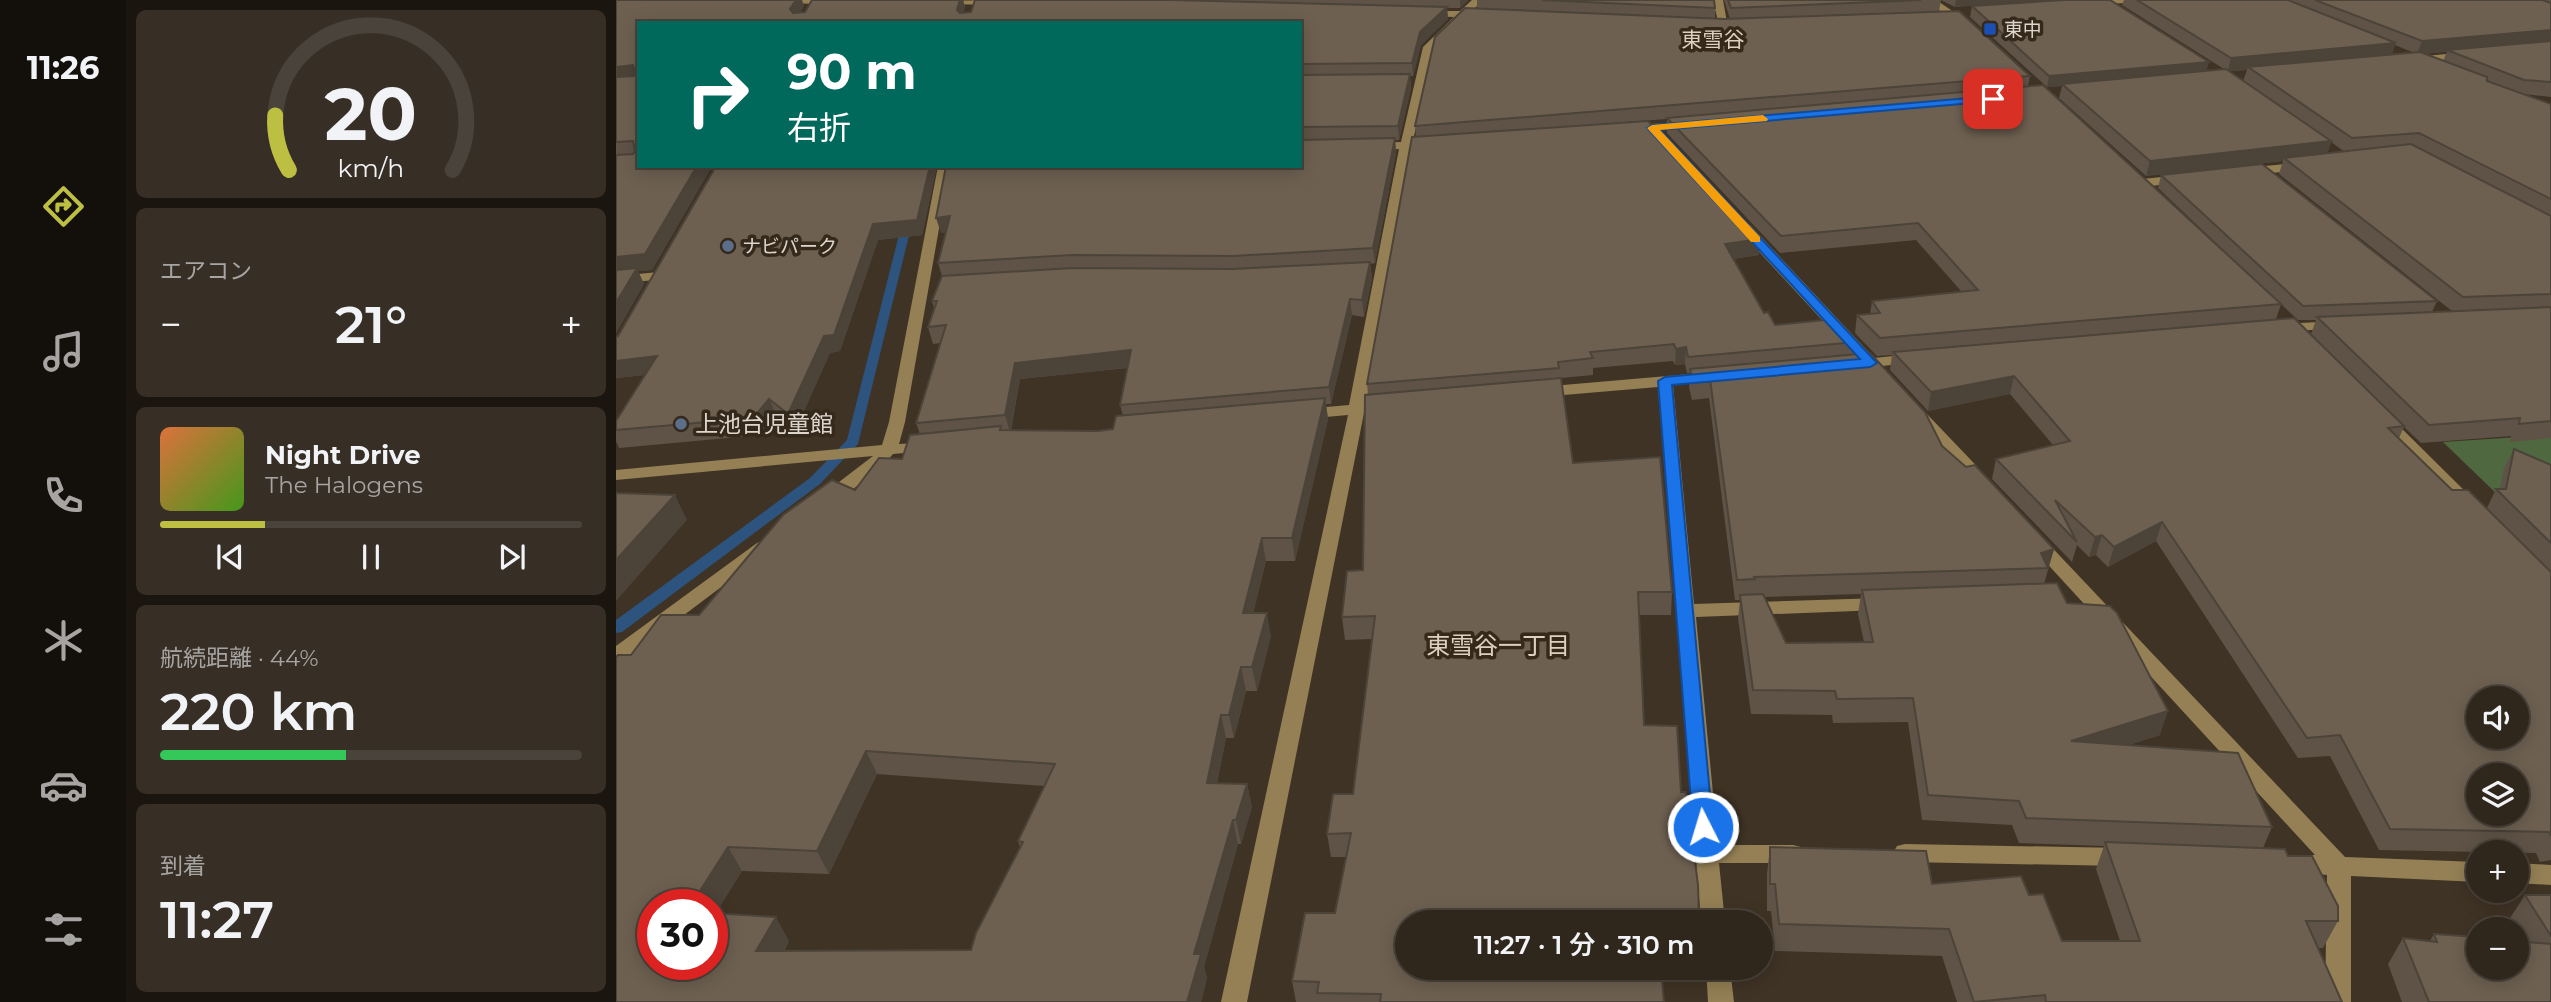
<!DOCTYPE html>
<html lang="ja">
<meta charset="utf-8">
<style>
:root{--surface:#2f261c;--page:#372e25;--text:#f1f3f6;--muted:#a7a5a3;--line:#4a433b;--accent:#bdbf43}
body{margin:0;font-family:Montserrat,"Noto Sans JP",sans-serif;background:var(--page);color:var(--text);height:100vh;display:flex;flex-direction:column;font-size:26px;white-space:nowrap}
*{box-sizing:border-box;margin:0}
p{font-size:23px;color:var(--muted)}
.icon{flex:none;width:38px;height:38px;fill:none;stroke:currentColor;stroke-width:2;stroke-linecap:round;stroke-linejoin:round}
.map{position:relative;flex:1;overflow:hidden}
.panel{display:flex;flex-direction:column;gap:10px;padding:10px;background:#1a150f;width:490px}
.panel>*{flex:none}
.guide{position:absolute;left:21px;top:21px;width:665px;height:147px;border-radius:0px;box-shadow:0 4px 18px #0003,0 0 0 2px var(--line);background:#00695c;color:#fff;overflow:hidden}
.buttons{position:absolute;left:1850px;top:686px;display:grid;gap:14px}
.buttons a{display:grid;place-items:center;width:63px;height:63px;border-radius:50%;background:var(--surface);box-shadow:0 4px 18px #0003,0 0 0 2px var(--line);font-size:35px}
.speed{position:absolute;left:21px;top:889px;display:flex;gap:14px;font-size:35px;font-weight:700;text-align:center}
.speed>*{display:grid;place-content:center;width:91px;height:91px;border-radius:50%;background:var(--surface);box-shadow:0 4px 18px #0003,0 0 0 2px var(--line);line-height:1}
.speed .limit{border:10px solid #d22;background:#fff;color:#111}
.pin{position:absolute;display:grid;place-items:center;width:60px;height:60px;color:#fff;margin:-30px;border-radius:14px;box-shadow:0 4px 10px #0006}
.me{position:absolute;width:77px;margin:-38px;rotate:355deg;stroke-linejoin:round;filter:drop-shadow(0 0 5px #0008)}
.turn{display:flex;align-items:center;gap:24px;height:147px;padding:0 35px;font-size:32px}
.turn .icon{width:91px;height:91px;stroke-width:2.5}
.turn b{display:block;font-size:49px;line-height:60px}
.big{font-size:52px;font-weight:600;line-height:1.1}
.panel .widget{flex:1;display:flex;flex-direction:column;justify-content:center;gap:10px;min-width:0;padding:0 24px;border-radius:10px;background:var(--page)}
.panel .dial{align-items:center;gap:0}
.dial svg{height:182px;overflow:visible;fill:none;stroke:var(--line);stroke-width:7;stroke-linecap:round;text-anchor:middle}
.dial text{fill:var(--text);stroke:none}
.song{display:flex;align-items:center;gap:21px}
.cover{width:84px;height:84px;border-radius:10px;background:linear-gradient(135deg,hsl(20 70% 55%),hsl(100 70% 35%))}
.played{height:7px;border-radius:4px;background:linear-gradient(90deg,var(--accent) 25%,var(--line) 25%)}
.keys{display:flex;justify-content:space-around;direction:ltr}
.heat{display:flex;justify-content:space-between;align-items:center;font-size:38px;direction:ltr}
.charge{height:10px;border-radius:5px;background:linear-gradient(90deg,#34c759 44%,var(--line) 0)}
.trip{position:absolute;left:779px;top:910px;width:378px;height:70px;border-radius:35px;background:var(--surface);box-shadow:0 4px 18px #0003,0 0 0 2px var(--line);font-weight:600;line-height:70px;text-align:center}
main{display:flex;flex:1;min-height:0}
.dock{display:flex;flex-direction:column;width:126px;justify-content:space-around;align-items:center;background:#130f0b;color:var(--muted)}
.dock .icon{width:49px;height:49px}
.dock .on{color:var(--accent)}
.dock b{font-size:32px;color:var(--text)}
.map>svg:first-child{display:block}
</style>
<main>
<nav class="dock">
<b>11:26</b>
<svg class="icon on" aria-label="directions" viewBox="0 0 24 24"><path d="M12 3l9 9-9 9-9-9zM9 14v-3h6M13 9l2 2-2 2"/></svg>
<svg class="icon" aria-label="music" viewBox="0 0 24 24"><path d="M9 18V5l10-2v13"/><circle cx="6" cy="18" r="3"/><circle cx="16" cy="16" r="3"/></svg>
<svg class="icon" aria-label="phone" viewBox="0 0 24 24"><path d="M5 4h4l2 5-3 2q2 4 5 5l2-3 5 2v4C11 20 4 13 5 4z"/></svg>
<svg class="icon" aria-label="climate" viewBox="0 0 24 24"><path d="M12 3v18M4 7l16 10M4 17L20 7"/></svg>
<svg class="icon" aria-label="car" viewBox="0 0 24 24"><path d="M5 17H2v-5l4-1 3-4h7l3 4 3 1v5h-3M9 17h6M6 11h13"/><circle cx="7" cy="17" r="2"/><circle cx="17" cy="17" r="2"/></svg>
<svg class="icon" aria-label="filters" viewBox="0 0 24 24"><path d="M4 7h16M4 17h16"/><circle cx="9" cy="7" r="2"/><circle cx="15" cy="17" r="2"/></svg>
</nav>
<section class="panel">
<div class="widget dial"><svg viewBox="0 0 100 80">
<path d="M14 69A42 42 0 1 1 86 69"/>
<path d="M14 69A42 42 0 0 1 8 45" stroke="#bdbf43"/>
<text x="50" y="56" font-size="32" font-weight="700">20</text>
<text x="50" y="72" font-size="11">km/h</text>
</svg></div>
<div class="widget"><p>エアコン</p>
<div class="heat"><a>−</a><b class="big">21°</b><a>+</a></div>
</div>
<div class="widget">
<div class="song"><i class="cover"></i><div><b>Night Drive</b><p>The Halogens</p></div></div>
<div class="played"></div>
<div class="keys"><svg class="icon" aria-label="previous" viewBox="0 0 24 24"><path d="M18 5L8 12l10 7zM5 5v14"/></svg><svg class="icon" aria-label="pause" viewBox="0 0 24 24"><path d="M8 5v14M16 5v14"/></svg><svg class="icon" aria-label="next" viewBox="0 0 24 24"><path d="M6 5l10 7-10 7zM19 5v14"/></svg></div>
</div>
<div class="widget"><p>航続距離 · 44%</p><b class="big">220 km</b><div class="charge"></div></div>
<div class="widget"><p>到着</p><b class="big">11:27</b></div>
</section>
<div class="map">
<svg width="1935" height="1002" viewBox="0 0 1935 1002">
<rect width="100%" height="100%" fill="#3f3325"/>
<polygon fill="#4f6840" points="1935,435 1935,496 1885,498 1827,442"/>
<g fill="none" stroke-linecap="round" stroke-linejoin="round">
<polygon fill="#2c547e" fill-rule="evenodd" points="292,216 297,219 242,444 204,484 6,632 0,633 0,620 194,478 231,440 287,219"/>
<g fill="#958055" fill-rule="evenodd">
<polygon points="132,0 221,0 222,1 217,4 137,3"/>
<polygon points="385,0 385,4 382,5 326,4 321,1"/>
<polygon points="856,0 867,0 855,12 869,13 869,17 849,17 817,48 797,141 817,140 823,144 817,148 795,149 750,403 770,401 778,406 770,411 748,413 631,1002 605,1002 732,415 687,419 679,414 687,409 733,405 783,149 758,151 752,147 758,143 785,142 807,47 838,17 809,16 806,15 806,11 844,11"/>
<polygon points="1097,0 1107,0 1112,28 1103,26"/>
<polygon points="1308,0 1320,0 1356,24 1347,26"/>
<polygon points="1473,0 1515,0 1510,3 1469,5 1469,1"/>
<polygon points="1853,52 1857,53 1857,57 1797,63 1792,60 1797,57"/>
<polygon points="1072,122 1078,125 1076,127 1016,133 1010,129 1016,125"/>
<polygon points="1688,162 1692,163 1692,169 1629,176 1623,172 1629,168"/>
<polygon points="322,166 334,166 289,422 283,444 320,442 322,446 320,450 277,454 263,470 218,503 212,504 203,499 206,495 257,456 0,480 0,470 266,445 273,422"/>
<polygon points="1566,175 1572,179 1570,182 1526,187 1520,183 1526,179"/>
<polygon points="1129,224 1134,225 1258,358 1297,354 1305,359 1302,362 1266,366 1265,372 1260,374 1250,368 1233,367 1230,364 1233,361 1242,359 1124,231 1124,225"/>
<polygon points="43,272 48,273 48,279 0,284 0,276"/>
<polygon points="1722,321 1729,325 1727,328 1663,332 1656,328 1663,324"/>
<polygon points="1098,372 1104,374 1106,377 1104,380 1057,385 1078,604 1265,598 1272,599 1275,604 1272,609 1265,610 1080,617 1102,845 1177,845 1185,847 1189,854 1185,861 1177,863 1103,863 1109,922 1085,922 1042,387 924,397 916,392 924,387"/>
<polygon points="1303,410 1309,412 1374,480 1377,484 1374,488 1362,488 1297,418 1295,415"/>
<polygon points="1767,414 1773,416 1860,502 1863,506 1860,510 1848,510 1761,422 1759,419"/>
<polygon points="1420,535 1426,537 1729,857 1862,862 1862,882 1735,876 1735,1002 1709,1002 1711,875 1669,871 1665,864 1669,857 1677,855 1699,855 1414,545 1411,541 1414,537"/>
<polygon points="147,541 156,547 153,551 7,661 0,663 0,646 141,543"/>
<polygon points="1289,844 1506,848 1514,850 1518,857 1514,864 1506,866 1289,862 1281,860 1277,853 1281,846"/>
<polygon points="1900,863 1935,865 1935,885 1900,883"/>
<polygon points="1090,968 1114,968 1118,1002 1092,1002"/>
</g>
</g>
<g fill="#5e5346" fill-rule="evenodd">
<path d="M0,0L188,6L184,12H189L196,0H347L349,7L347,13L355,12L359,0H852L844,8H831L832,19L805,45L797,76H794L795,88L783,140H779L780,153L759,263L754,264L756,278L748,317L736,315L715,404H710L712,419L679,561H650L637,613L655,636L641,691H630L618,738H610L601,783L631,784L636,807L625,844H622L588,967L591,978L585,1002H0L15,655L83,615L239,490L286,459L304,434L300,423L325,343L317,344L312,327L318,308L316,301L326,276L322,263L330,233H325L684,166V23H23V166H96L36,270L22,271L28,284L0,333ZM511,368L504,405L507,416L497,429L482,431L395,430L404,379ZM261,774L428,786L402,841L404,847L355,950L168,951L173,941L99,914L126,871L213,874Z"/>
<path d="M861,0H1098L1099,8V19H1114L1108,0H1325L1323,11L1414,76L1412,86L1659,299L1542,188L1545,175L1821,301L1816,312L1836,311L1663,174L1667,161L1530,176L1443,98L1446,86L1431,87L1354,17L1356,6L1591,71L1608,69L1506,5L1508,0H1935V97L1907,94L1935,104V438L1894,442L1895,436L1805,443L1788,427L1783,438L1836,490L1871,508L1880,489H1884L1888,468L1898,449L1935,465V860L1924,862L1920,853L1763,850L1714,756L1682,758L1540,541L1492,567L1480,555L1473,557L1461,545L1456,562L1376,479L1380,459L1437,445L1394,394L1312,411L1274,370L1276,355L1261,356L1239,333L1241,315L1254,314L1256,301L1345,291L1300,240L1164,253L1051,133V119L996,123L1143,255L1117,259L1148,313L1159,325L1241,342L1239,354L1326,446L1438,549L1428,584L1451,603L1544,735L1513,745L1656,827L1647,848L1672,856L1722,921L1707,948H1702L1726,1002H1341L1326,956L1159,951L1155,911H1151V874L1154,847L1316,884L1413,895L1446,941H1504L1480,869L1488,846L1403,843L1396,825L1306,820L1292,722L1217,723L1216,715L1135,714L1122,618L1124,600H1119L1093,398L1076,400L1073,387L1074,373H1071L1069,364L1059,365L1057,361L977,368V375L945,378L957,463L1056,592L1055,615H1023L1028,725L1065,792L1083,918V922H791L1048,1002H680L676,981L719,913L730,857H715L711,834L737,794L756,639L729,640L726,617L747,570L752,394L751,384L800,137L799,126L861,8ZM1779,45L1796,52L1776,54ZM1825,52H1831L1827,61L1809,54ZM1631,70L1627,81L1614,71ZM1715,142L1729,152L1711,154ZM1665,304L1682,320H1700L1695,334L1660,319ZM1245,594L1242,614L1248,642L1170,643L1148,597Z"/>
<polygon points="1325,0 1436,0 1339,7"/>
<polygon points="100,166 321,166 306,235 262,240 224,351 214,353 179,431 161,416 145,435 3,448 0,441 0,421 29,375 0,378 0,337 2,336"/>
<polygon points="1909,895 1935,895 1935,1002 1786,1002 1772,964 1787,938 1814,941 1818,934 1904,941 1900,935 1900,929 1897,929 1892,921"/>
</g>
<g fill="#4c4339">
<polygon points="180,0 186,0 188,6 179,22 174,9"/>
<polygon points="344,0 347,0 349,7 344,22 341,10"/>
<polygon points="844,0 852,0 844,8"/>
<polygon points="1340,0 1436,0 1339,7"/>
<polygon points="831,7 832,19 805,45 797,76 796,63 804,32"/>
<polygon points="1935,30 1935,42 1831,50 1831,52 1801,54 1806,41"/>
<polygon points="1780,43 1775,56 1632,67 1631,70 1612,71 1615,58"/>
<polygon points="1593,62 1590,73 1446,84 1446,86 1431,87 1433,76"/>
<polygon points="17,65 23,78 0,81 0,67"/>
<polygon points="794,74 795,88 783,140 782,126"/>
<polygon points="779,138 780,153 759,263 757,248"/>
<polygon points="1715,141 1710,156 1668,158 1667,161 1530,176 1534,161"/>
<polygon points="81,166 96,166 36,270 22,271 28,284 0,333 0,257"/>
<polygon points="314,166 321,166 306,235 262,240 224,351 214,353 179,431 172,414 257,224"/>
<polygon points="334,216 339,232 325,233 320,218"/>
<polygon points="1144,239 1143,255 1108,260 1109,244"/>
<polygon points="754,262 756,278 748,317 746,300"/>
<polygon points="734,299 736,315 715,404 713,387"/>
<polygon points="1070,347 1069,364 1059,365 1060,349"/>
<polygon points="515,350 518,367 404,379 394,432 389,415 399,363"/>
<polygon points="41,356 48,373 0,378 0,361"/>
<polygon points="1398,376 1394,394 1312,411 1315,392"/>
<polygon points="709,398 712,419 679,561 676,538"/>
<polygon points="153,399 161,416 145,435 137,418"/>
<polygon points="59,495 71,520 0,601 0,560"/>
<polygon points="1546,522 1540,541 1492,567 1498,547"/>
<polygon points="1486,535 1480,555 1473,557 1479,537"/>
<polygon points="646,538 650,561 632,636 627,613"/>
<polygon points="1438,549 1432,569 1431,570 1425,553"/>
<polygon points="651,613 655,636 641,691 636,667"/>
<polygon points="625,667 630,691 618,738 613,715"/>
<polygon points="1552,711 1544,735 1448,765 1455,741"/>
<polygon points="605,715 610,738 596,806 591,783"/>
<polygon points="250,751 261,774 213,874 201,851"/>
<polygon points="631,784 636,807 625,844 620,820"/>
<polygon points="617,820 622,844 588,967 591,978 585,1002 571,1002 578,954"/>
<polygon points="112,847 126,871 96,918 96,905 75,905"/>
<polygon points="160,917 173,941 154,974 140,951"/>
</g>
<g fill="#6d6051" stroke="#4c4339" stroke-width="2" fill-rule="evenodd">
<polygon points="0,0 180,0 174,9 177,13 189,12 196,0 344,0 341,10 344,13 355,12 359,0 555,0 831,7 804,32 796,63 684,64 684,23 23,23 23,166 81,166 29,254 0,257 0,155 17,154 19,151 17,141 0,142 0,77 18,76 20,73 17,65 0,67"/>
<polygon points="926,0 1098,0 1099,8"/>
<polygon points="1112,0 1305,0 1115,8"/>
<polygon points="1448,0 1494,0 1593,62 1433,76 1356,6"/>
<polygon points="1521,0 1672,0 1780,43 1615,58"/>
<polygon points="1699,0 1926,0 1935,3 1935,30 1806,41"/>
<polygon points="849,8 1109,19 1343,11 1414,76 799,126 819,37"/>
<polygon points="1935,41 1935,82 1908,80 1831,50"/>
<polygon points="1804,52 1871,77 1871,81 1935,104 1935,199 1803,133 1736,138 1632,67"/>
<polygon points="1610,69 1715,141 1534,161 1446,84"/>
<polygon points="794,74 782,126 684,127 684,75"/>
<polygon points="1427,85 1665,304 1264,338 1241,315 1264,313 1256,301 1362,290 1302,223 1165,236 1051,118"/>
<polygon points="1032,121 1144,239 1109,244 1148,313 1152,312 1159,325 1218,319 1241,342 1072,357 1070,347 1060,349 1058,344 974,352 977,358 942,362 943,368 751,384 796,137"/>
<polygon points="779,138 757,248 617,256 456,255 322,263 334,216 320,218 330,166 684,166 684,140"/>
<polygon points="1795,144 1935,216 1935,294 1847,297 1668,158"/>
<polygon points="1646,164 1821,301 1687,306 1545,175"/>
<polygon points="100,166 314,166 301,220 257,224 218,335 208,336 172,414 153,399 137,418 0,430 0,421 41,356 0,361 0,337 2,336"/>
<polygon points="754,262 746,300 734,299 713,387 504,405 515,350 399,363 389,415 300,423 330,325 312,327 321,301 316,301 326,276 456,268 617,269"/>
<polygon points="21,268 0,303 0,270"/>
<polygon points="1935,307 1935,421 1903,424 1904,418 1813,425 1701,317"/>
<path d="M1678,318L1788,426L1772,428L1836,490H1852L1935,572V836L1933,832L1774,829L1724,735L1691,738L1546,522L1498,547L1486,535L1479,537L1439,500L1461,542L1380,459L1454,441L1398,376L1315,392L1277,352ZM1862,698H1900V737H1862ZM1862,775H1900V814H1862Z"/>
<polygon points="1254,353 1309,412 1326,446 1350,467 1359,465 1438,549 1425,553 1432,568 1138,577 1139,579 1121,580 1094,379 1077,381 1074,369"/>
<polygon points="945,378 957,463 1044,457 1056,592 1022,592 1028,725 1061,726 1065,792 1070,792 1082,885 1083,918 1045,918 1045,922 791,922 791,968 1045,968 1048,1002 764,1002 765,994 701,993 703,982 676,981 689,913 719,913 735,833 711,834 717,794 737,794 759,616 726,617 731,571 747,570 749,395"/>
<path d="M709,398L676,538H646L627,613H651L636,667H625L613,715H605L591,783L631,784L620,820H617L578,954H585L571,1002H0V657L2,655H15L45,615H83L167,515L216,480L239,490L263,458L286,459L294,435L385,426L384,430L482,431L497,429L500,416ZM250,751L439,764L402,841L407,842L360,933L355,950L140,951L160,917L96,913V964H37V905H75L112,847L201,851Z"/>
<polygon points="1898,449 1935,465 1935,543 1880,489 1890,489"/>
<polygon points="0,493 59,495 0,560"/>
<polygon points="1441,583 1451,603 1494,606 1501,613 1552,711 1455,741 1622,753 1656,827 1410,818 1403,801 1312,795 1297,698 1221,699 1219,691 1137,690 1124,595 1147,594 1170,643 1257,642 1246,590"/>
<polygon points="1489,842 1669,849 1672,856 1696,856 1722,906 1722,921 1690,921 1726,1002 1430,1002 1429,995 1358,1002 1333,929 1163,924 1159,884 1154,884 1154,847 1310,851 1316,884 1405,876 1413,895 1427,894 1446,941 1524,941"/>
<polygon points="1909,895 1935,895 1935,936"/>
<polygon points="1818,934 1862,937 1862,968 1900,968 1900,941 1935,944 1935,1002 1813,1002 1787,938 1821,942"/>
</g>
<polygon fill="#1a73e8" stroke="#114b97" stroke-width="2" points="1377,96 1380,97 1380,101 1044,130 1261,363 1254,367 1056,385 1097,827 1094,833 1087,835 1080,833 1077,827 1042,381 1049,377 1244,359 1031,128 1036,125"/>
<polygon fill="#f59e0b" points="1147,115 1152,119 1151,121 1044,130 1144,237 1144,242 1135,242 1031,128 1036,125"/>
<rect fill="#1a4fb4" stroke="#34291b" stroke-width="2.5" x="1367" y="22" width="14" height="14" rx="3.5"/>
<g fill="#5c6f8a" stroke="#34291b" stroke-width="2.5">
<circle cx="112" cy="246" r="7"/>
<circle cx="65" cy="424" r="7"/>
</g>
<g text-anchor="middle" dominant-baseline="central" stroke-width="7" stroke-linejoin="round" paint-order="stroke">
<g font-size="19" fill="#ded6cd" stroke="#34291b" text-anchor="start">
<text x="1388" y="29">東中</text>
<text x="126" y="246">ナビパーク</text>
</g>
<g font-size="21" fill="#dfcfbe" stroke="#34291b">
<text x="1097" y="39">東雪谷</text>
</g>
<g font-size="23" fill="#ded6cd" stroke="#34291b" text-anchor="start">
<text x="79" y="424">上池台児童館</text>
</g>
<g font-size="24" fill="#dfcfbe" stroke="#34291b">
<text x="882" y="645">東雪谷一丁目</text>
</g>
</g>
</svg>
<div class="buttons">
<a><svg class="icon" aria-label="sound" viewBox="0 0 24 24"><path d="M4 9h4l5-4v14l-5-4H4zM17 9q2 3 0 6"/></svg></a>
<a><svg class="icon" aria-label="layers" viewBox="0 0 24 24"><path d="M12 4l9 5-9 5-9-5zM3 14l9 5 9-5"/></svg></a>
<a>+</a>
<a>−</a>
</div>
<div class="speed"><div class="limit">30</div></div>
<div class="pin" style="left:1377px;top:99px;background:#d93025"><svg class="icon" aria-label="arrive" viewBox="0 0 24 24"><path d="M6 21V4h12l-3 4 3 4H6"/></svg></div>
<svg class="me" style="left:1087px;top:827px" viewBox="-20 -20 40 40"><circle r="17" fill="#1a73e8" stroke="#fff" stroke-width="3"/><path d="M0-11L8 9 0 5-8 9z" fill="#fff"/></svg>
<div class="trip">11:27 · 1 分 · 310 m</div>
<div class="guide">
<div class="turn"><svg class="icon" aria-label="right" viewBox="0 0 24 24"><path d="M7 20v-9h11M14 6l5 5-5 5"/></svg><div><b>90 m</b>右折</div></div>
</div>
</div>
</main>
